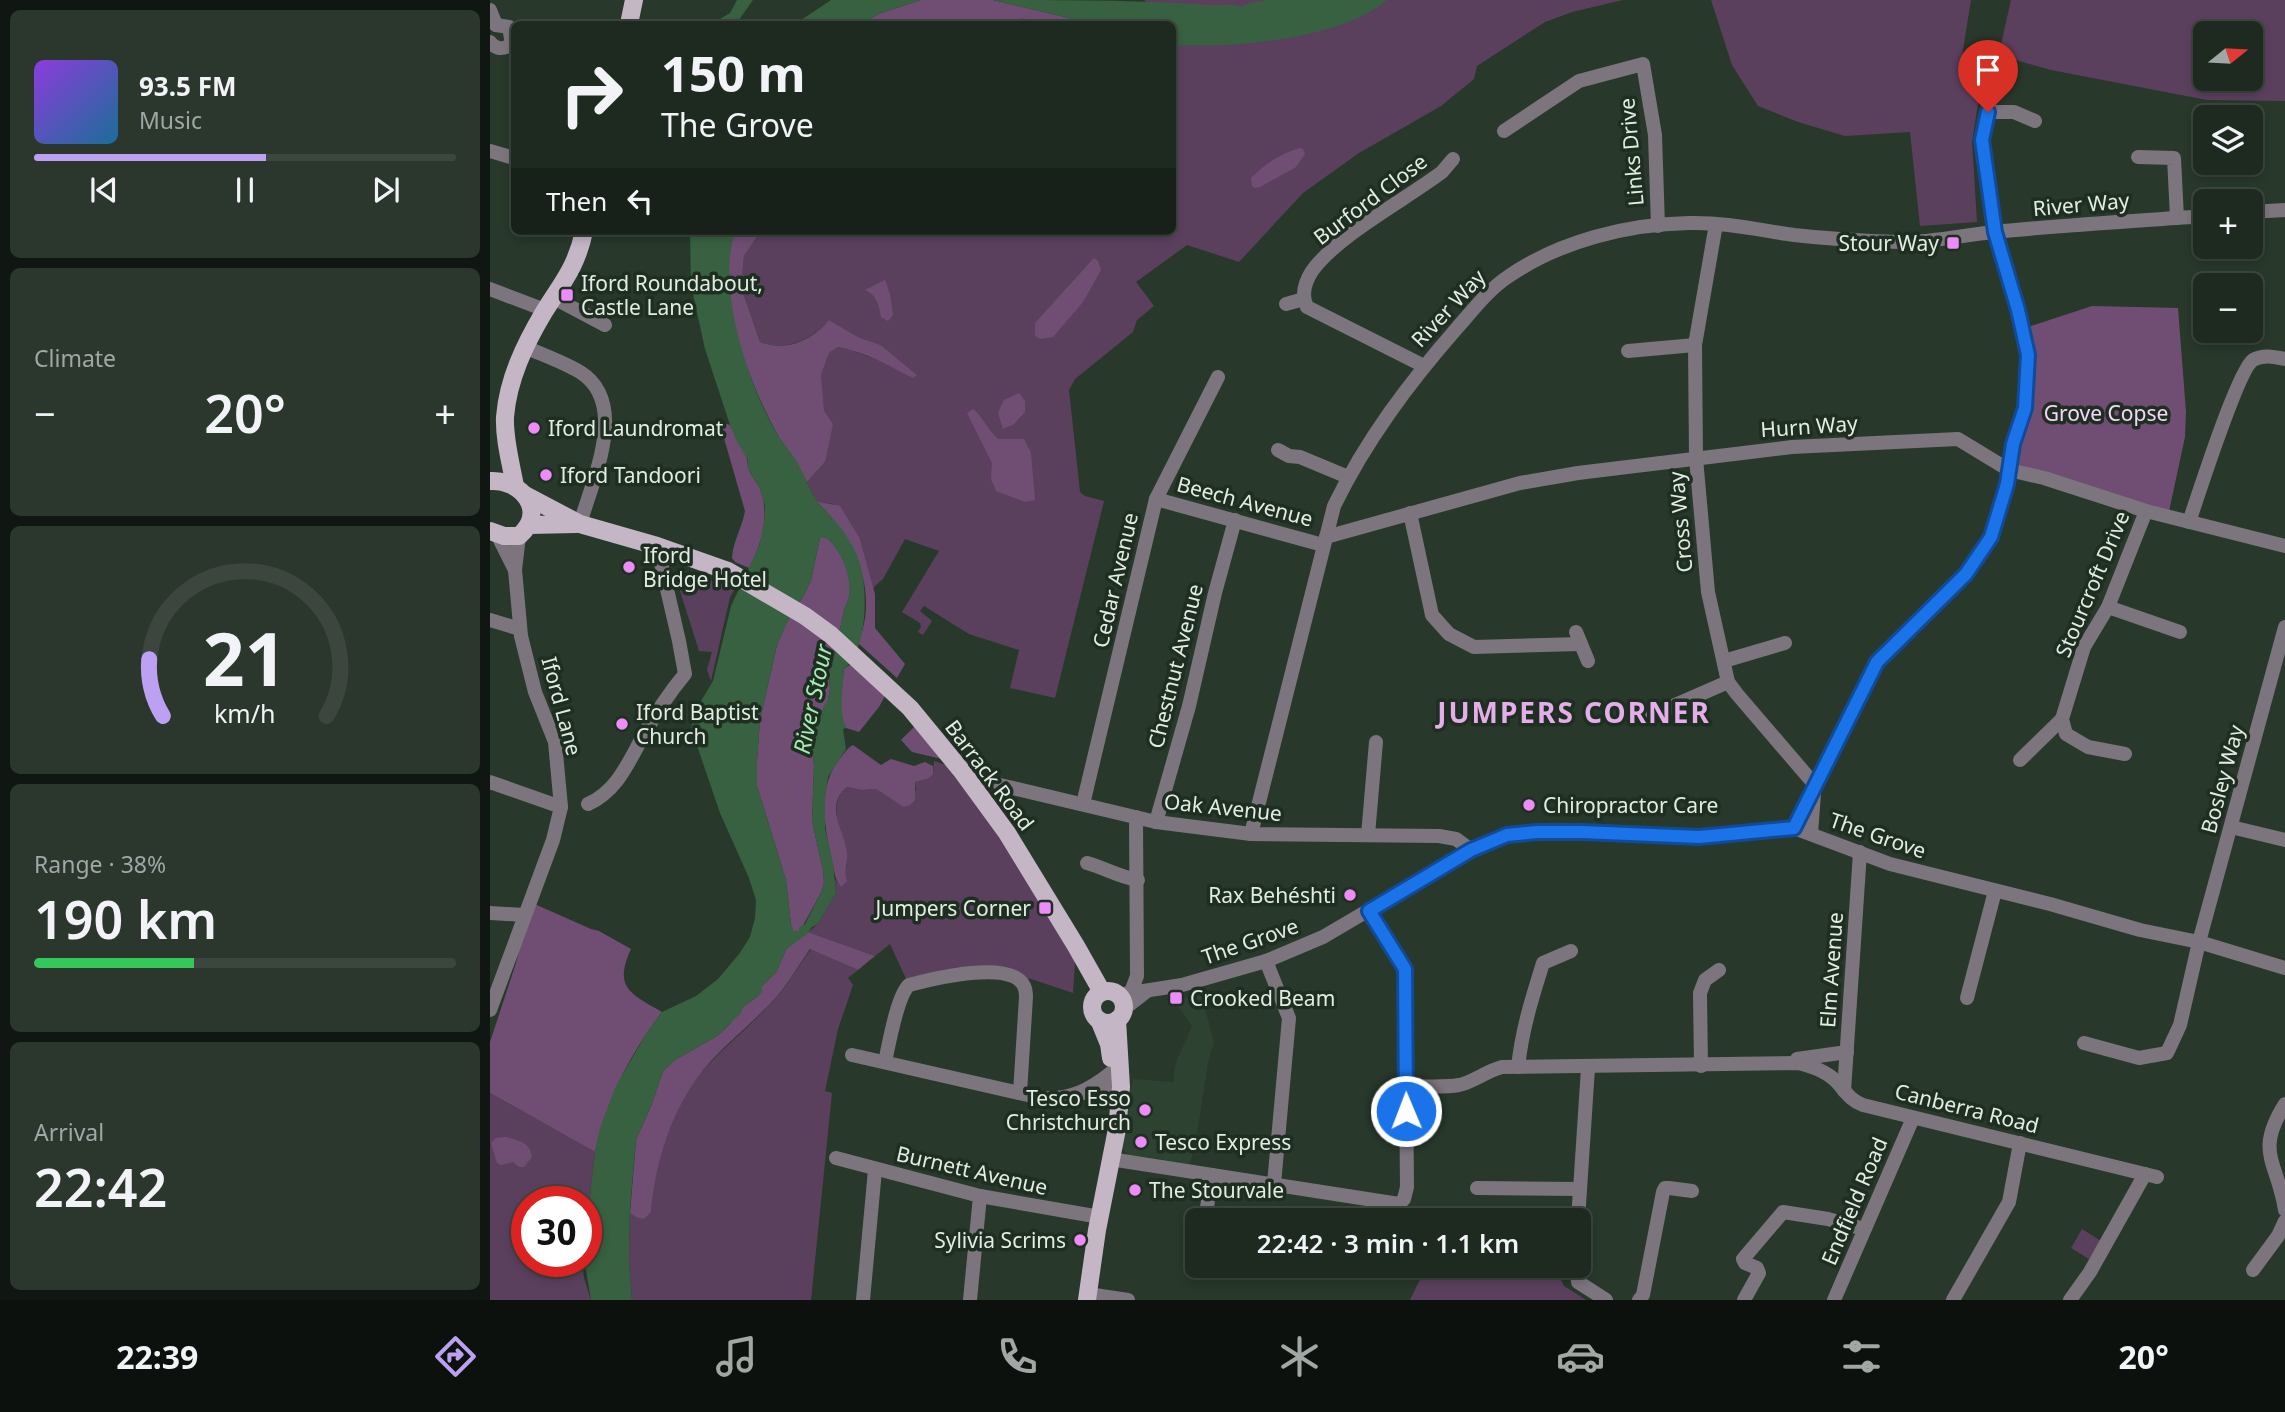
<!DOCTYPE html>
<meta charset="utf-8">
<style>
:root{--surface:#1e2a20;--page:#2b362d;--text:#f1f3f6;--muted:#a1a7a5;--line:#3c463e;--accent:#bca0f2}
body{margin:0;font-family:"Noto Sans",sans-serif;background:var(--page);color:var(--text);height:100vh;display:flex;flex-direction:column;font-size:26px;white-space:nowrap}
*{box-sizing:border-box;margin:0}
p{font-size:23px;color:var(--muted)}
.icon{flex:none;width:38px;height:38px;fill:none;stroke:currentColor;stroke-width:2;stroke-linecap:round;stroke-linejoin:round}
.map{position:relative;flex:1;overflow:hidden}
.drawer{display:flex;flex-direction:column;gap:10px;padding:10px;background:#101712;width:490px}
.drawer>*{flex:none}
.hud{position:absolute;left:21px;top:21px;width:665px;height:214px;border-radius:10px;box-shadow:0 4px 10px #0003,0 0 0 2px var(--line);background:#1e2a20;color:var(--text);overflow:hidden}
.needle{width:46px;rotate:72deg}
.buttons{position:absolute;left:1703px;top:21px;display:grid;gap:14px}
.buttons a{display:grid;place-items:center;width:70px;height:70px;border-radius:10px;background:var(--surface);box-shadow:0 4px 10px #0003,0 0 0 2px var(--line);font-size:35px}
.speed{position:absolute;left:21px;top:1186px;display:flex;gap:14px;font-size:35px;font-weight:700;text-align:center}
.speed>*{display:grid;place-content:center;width:91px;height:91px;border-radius:50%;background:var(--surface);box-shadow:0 4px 10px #0003,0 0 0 2px var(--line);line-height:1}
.speed .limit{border:10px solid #d22;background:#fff;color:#111}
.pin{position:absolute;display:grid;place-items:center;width:60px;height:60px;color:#fff;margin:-72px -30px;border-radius:50% 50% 50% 0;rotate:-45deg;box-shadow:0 0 7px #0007}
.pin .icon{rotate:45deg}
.me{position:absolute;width:77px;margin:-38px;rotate:359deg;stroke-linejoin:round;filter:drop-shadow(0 0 5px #0008)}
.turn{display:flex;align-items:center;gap:24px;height:147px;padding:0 35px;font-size:32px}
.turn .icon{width:91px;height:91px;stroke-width:2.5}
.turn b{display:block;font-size:49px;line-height:60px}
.then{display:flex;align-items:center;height:66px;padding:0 35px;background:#0003;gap:14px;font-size:26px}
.big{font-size:52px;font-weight:600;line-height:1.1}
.drawer .tile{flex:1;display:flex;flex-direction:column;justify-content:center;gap:10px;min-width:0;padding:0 24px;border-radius:10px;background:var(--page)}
.drawer .dial{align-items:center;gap:0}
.dial svg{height:182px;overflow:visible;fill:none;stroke:var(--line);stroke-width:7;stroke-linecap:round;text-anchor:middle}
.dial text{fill:var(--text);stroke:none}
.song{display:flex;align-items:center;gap:21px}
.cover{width:84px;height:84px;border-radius:10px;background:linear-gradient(135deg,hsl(270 70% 55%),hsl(200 70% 35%))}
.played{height:7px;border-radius:4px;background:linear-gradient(90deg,var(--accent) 55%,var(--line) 55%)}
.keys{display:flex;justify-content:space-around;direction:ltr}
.heat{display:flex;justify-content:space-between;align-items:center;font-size:38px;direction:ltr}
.charge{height:10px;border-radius:5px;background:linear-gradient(90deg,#34c759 38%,var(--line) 0)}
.trip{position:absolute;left:695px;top:1208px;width:406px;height:70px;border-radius:10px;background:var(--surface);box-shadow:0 4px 10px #0003,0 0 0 2px var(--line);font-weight:600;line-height:70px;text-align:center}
.dock{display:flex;height:112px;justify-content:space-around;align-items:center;background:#0c110d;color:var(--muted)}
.dock .icon{width:49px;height:49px}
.dock .selected{color:var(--accent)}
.dock b{font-size:32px;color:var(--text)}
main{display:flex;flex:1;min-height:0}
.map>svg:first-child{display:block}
</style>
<main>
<section class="drawer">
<div class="tile">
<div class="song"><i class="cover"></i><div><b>93.5 FM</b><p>Music</p></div></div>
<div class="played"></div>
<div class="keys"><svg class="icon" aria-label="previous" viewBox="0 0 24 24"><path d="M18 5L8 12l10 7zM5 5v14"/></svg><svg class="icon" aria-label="pause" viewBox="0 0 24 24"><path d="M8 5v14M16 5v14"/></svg><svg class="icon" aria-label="next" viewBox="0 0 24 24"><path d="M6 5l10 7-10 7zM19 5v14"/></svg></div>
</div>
<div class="tile"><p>Climate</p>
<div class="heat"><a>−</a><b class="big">20°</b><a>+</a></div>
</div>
<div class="tile dial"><svg viewBox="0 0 100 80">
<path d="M14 69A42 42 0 1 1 86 69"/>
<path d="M14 69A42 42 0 0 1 8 44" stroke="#bca0f2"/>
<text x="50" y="56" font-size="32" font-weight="700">21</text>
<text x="50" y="72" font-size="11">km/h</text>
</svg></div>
<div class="tile"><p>Range · 38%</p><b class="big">190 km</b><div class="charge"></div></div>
<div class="tile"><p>Arrival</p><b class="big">22:42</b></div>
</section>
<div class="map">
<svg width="1795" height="1300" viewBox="0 0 1795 1300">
<rect width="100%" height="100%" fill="#28382b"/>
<polygon fill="#2d4231" points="711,994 724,1042 718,1063 706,1141 698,1171 672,1168 672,1159 638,1155 631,1147 643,1079 683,1082 686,1062 702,1026 684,1001"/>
<g fill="#5b405e" fill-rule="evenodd">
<path d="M654,0H1133L1082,12L1055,22L987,66L984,79L951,106L869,153L813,193L749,262L697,245L646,282L664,306L647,320L643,332L585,379L579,390L590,492L595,496L614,501L565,698L520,688L529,650L479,634L434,606L430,611L442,621L433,635L428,632L431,627L430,623L412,612L449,551L415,539L393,579L383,588L370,539L343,504L326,501L317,482L335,462L331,375L339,353L348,347L361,350L427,375L391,345L368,337L339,320C322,340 295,352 270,342L251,287L254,256L271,231H682V24Z"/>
<polygon points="1221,0 1481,0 1469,75 1494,65 1482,142 1487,222 1430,226 1420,132 1355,136 1308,122 1268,106 1242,65"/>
<path d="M1521,0H1795V101L1717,100L1561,70L1515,57L1509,53ZM1715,33H1760V79H1715Z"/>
<polygon points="192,570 245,589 240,597 221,681 217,670 222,652 209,651 185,575"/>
<path d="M444,761L471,770L586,946L583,993L541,979L500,972L419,985L400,944L385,956L318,932L328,924L346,893L345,879L351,887C353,878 357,868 357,860C355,835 334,806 357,787L372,790L386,789L413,807L426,790L425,782L443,774Z"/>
<path d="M321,949L368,970L358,978L363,985L348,1029L335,1091L342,1093L321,1300H142L139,1262L140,1213L146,1217L161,1212C166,1160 181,1103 218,1065C241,1040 269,1019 290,993C301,979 311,963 321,949Z"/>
<polygon points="0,1093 105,1152 96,1230 96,1202 37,1202 37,1262 92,1262 94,1278 101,1300 0,1300"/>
<polygon points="1592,1229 1611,1241 1599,1259 1581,1248"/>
<polygon points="937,1265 1058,1265 1068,1274 1074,1286 1096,1300 920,1300"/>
</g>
<g fill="#704e74">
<path d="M431,0H503L604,24C593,24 581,25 570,24C544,22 537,13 509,24H370L391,13Z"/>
<path d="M810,148L813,149L815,154L806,167L770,187L765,188L762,186L761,178C776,163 790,154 810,148Z"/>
<path d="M245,231H271L254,256L251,287L270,342C295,352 322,341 339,320L368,337L391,345L427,375L423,378C398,365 375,352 348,347L339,353L331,375L334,411L343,424L335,462L317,482C308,465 296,449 286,432C257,377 224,292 245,231Z"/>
<polygon points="604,258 608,261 611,270 593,302 563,337 551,339 545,336 545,323"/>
<path d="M395,280L400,294L403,315L398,321L391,317C389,305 387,295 375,290Z"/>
<polygon points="1602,306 1688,308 1696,412 1695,437 1678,516 1519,470 1536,408 1532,329"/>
<polygon points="529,393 535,401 535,412 524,424 513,429 508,413 514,400"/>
<path d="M483,409C493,417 498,430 508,439H534L541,453L545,500L535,502L506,491L501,479L502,463L477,413Z"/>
<path d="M229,421L240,425C245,436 253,447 257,459C258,462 257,466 259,470C261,476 267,482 270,489C280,514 272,544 259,568L245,562L242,558C243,541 252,528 255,511Z"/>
<path d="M326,501L350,506L370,539L385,594V628L415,664L407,678L368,643C390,590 364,537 326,501Z"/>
<path d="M330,538H337C353,551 368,587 355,607L339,676L340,689L338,700L328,719L321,739L324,765L322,821L333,870L334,882L332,891L310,931H303L301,925L296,880L267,786V760L270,720L287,645L297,622L314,595L321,580Z"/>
<polygon points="361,664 395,696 389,707 369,732 356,728 351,716 350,704 354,669"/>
<polygon points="424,727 452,759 422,752 411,740"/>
<path d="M363,745L391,765L401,759L424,766L435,762L443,766V774L439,778L425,782V800L420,805L413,807L386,789L372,790L357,787C333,807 355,830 357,854C358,864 353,871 357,881L351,887C344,878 345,872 342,862C335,828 327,790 348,761C354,754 356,749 363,745Z"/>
<path d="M40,902L101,929L109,931L141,949C123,988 141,994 172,1012C140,1054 116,1101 105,1152L0,1093V1042L26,963Z"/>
<path d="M318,932L385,956L368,970L320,949C307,968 295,989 279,1005C258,1027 233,1046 214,1069C181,1110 166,1160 161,1212L154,1219L146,1217L140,1213L146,1140L161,1106L173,1071L185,1060L227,1036L239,1025L254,1006L267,997L272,986L287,971L296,949Z"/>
<path d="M15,1137C28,1140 40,1142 42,1157L34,1167H29L23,1162L11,1165L7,1163L1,1143L6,1138Z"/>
</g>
<g fill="#376140" fill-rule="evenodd">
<polygon points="247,0 263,0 246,24 224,24 225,22 240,13"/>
<polygon points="341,0 431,0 391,13 370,24 305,24"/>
<path d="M503,0C575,0 648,0 719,5C729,6 742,3 751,7L760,3L778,0H897C849,40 743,48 683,45L682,24H604Z"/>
<path d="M200,231H245C226,288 258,384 287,434C293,443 300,451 306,460C313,472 318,486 325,498C328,505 335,508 339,514C350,525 363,544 368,558C379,586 378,650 354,669C353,690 348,709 356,728L353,729L356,749L338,777L335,798V828L343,863L346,893L328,924L322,927L316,935L296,949L287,971L272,986V992L267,997L254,1006L250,1014L227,1036L185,1060L173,1071L161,1106L146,1140L140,1207L139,1262L142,1300H101L95,1264L96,1230L105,1152L110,1128L125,1088L157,1032L172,1012L206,996L228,979L249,954L260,937L265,918L266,900L259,878L230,813L201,728L205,711L223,681L241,606L269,546L274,523L275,506L270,489L258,469V460L247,442L240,425L215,349L201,285ZM330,538H336C353,551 367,587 355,607L339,676L340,689L338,699L328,719L321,739L324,765L322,821L333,870L334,882L332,891L315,924L309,927V931H304L301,925L296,880L267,786V760L270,720L287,645L297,622L314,595L321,580Z"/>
</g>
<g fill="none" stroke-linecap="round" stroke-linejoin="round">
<g stroke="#7c757d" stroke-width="14">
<polyline points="0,10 6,25"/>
<path d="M0,42C7,50 13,50 22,44L19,27L6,25"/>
<polyline points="1498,112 1524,112 1545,121"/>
<polyline points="1014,131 1089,81 1153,64 1165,135 1168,226"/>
<polyline points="0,151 24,158"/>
<polyline points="1648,157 1684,158 1687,218"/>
<polyline points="1760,212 1795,210"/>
<polyline points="1226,224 1205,345 1206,458 1218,592 1238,682 1247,694 1325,785"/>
<polyline points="0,289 55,310"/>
<polyline points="64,298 115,325"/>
<polyline points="796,304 814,299"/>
<path d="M35,347C53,355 73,362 90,372C140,403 102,481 90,524"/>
<polyline points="1138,351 1205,345"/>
<path d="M934,366L817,307C811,295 815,282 822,271C848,235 915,200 952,172L963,159"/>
<polyline points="788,450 799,456 810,457 858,477"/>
<polyline points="666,499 833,545"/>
<polyline points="920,513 942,615 959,634 984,647 1091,644"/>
<path d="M1699,522C1708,496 1748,370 1763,360C1773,354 1785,357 1795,359"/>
<polyline points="7,534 25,570"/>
<polyline points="836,537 1030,483 1088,473 1302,447 1468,439 1519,470 1554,478 1656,511 1795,546"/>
<polyline points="1618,607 1690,632"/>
<polyline points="0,620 30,629"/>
<polyline points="1086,632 1098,661"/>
<polyline points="1234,661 1295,643"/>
<polyline points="1160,716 1238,682"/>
<polyline points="1635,754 1598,747 1576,734 1572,719 1594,647 1618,607 1656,511"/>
<polyline points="1530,760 1572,719"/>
<polyline points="0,782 71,807"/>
<polyline points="510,785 666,822 761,834 949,836 966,839 981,850"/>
<path d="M98,804C127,791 138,763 152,738C164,716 179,693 195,674L189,641L167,546"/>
<polyline points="593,804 666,499 728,377"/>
<polyline points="666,822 699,706 725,593 745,520"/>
<polyline points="1741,827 1795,840"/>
<polyline points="1304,828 1387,662 1476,574 1501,537 1517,484 1523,444 1536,408 1538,355 1528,310 1505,232 1495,168 1492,140 1498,112 1501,60"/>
<path d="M761,834L844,506C876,440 919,383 967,328C983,310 999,289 1019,276C1070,241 1138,224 1199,223C1234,222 1269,230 1304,235C1339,239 1375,241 1410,242C1441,243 1473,235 1504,232C1574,225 1645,221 1715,216"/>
<polyline points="1321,834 1324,793"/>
<polyline points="878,835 886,742"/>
<path d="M597,863C615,868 629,877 648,880"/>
<polyline points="0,913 34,915"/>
<polyline points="776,961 799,1018 784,1184"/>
<polyline points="641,992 647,976 646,817"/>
<polyline points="628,995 692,985 776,961 833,937 981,850 1017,835 1047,832 1209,837 1304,828 1400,864 1560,904 1650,930 1709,942 1795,968"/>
<polyline points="1477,998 1505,891"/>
<polyline points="634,1009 657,991"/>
<polyline points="0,1010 63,840 71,807 65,742 45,692 31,636 25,570 29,536"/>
<polyline points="1594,1043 1649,1058 1677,1053 1690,1025 1709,942 1795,627"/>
<path d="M362,1055L551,1098C580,1100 600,1090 622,1072"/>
<polyline points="1307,1059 1357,1052"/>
<path d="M395,1062C399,1044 407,996 419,985C442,979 521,959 534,986C536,990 536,994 536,997L530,1093"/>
<polyline points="1211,1066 1210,993 1215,980 1229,970"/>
<path d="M1028,1067C1032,1030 1042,998 1053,963L1081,951"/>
<path d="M916,1086C933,1086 952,1088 969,1085C984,1082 996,1071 1012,1067L1309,1063C1323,1067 1336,1071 1347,1082C1356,1092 1360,1100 1373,1105L1667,1177"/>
<polyline points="1354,1091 1370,852"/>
<polyline points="593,1093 621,1090 631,1083"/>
<path d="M1795,1104C1764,1153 1788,1162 1795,1210"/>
<polyline points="346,1158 490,1196 610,1217"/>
<polyline points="620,1159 909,1204 914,1199 917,1187 915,969 879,911"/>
<polyline points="987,1188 1090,1189"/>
<polyline points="715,1220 722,1175"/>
<polyline points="1088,1220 1098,1068"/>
<polyline points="1087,1265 1088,1282 1116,1300"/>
<polyline points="1763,1270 1788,1236 1795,1221"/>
<polyline points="598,1294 638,1300"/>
<polyline points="373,1300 385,1170"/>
<polyline points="480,1300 490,1196"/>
<polyline points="1149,1300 1153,1295 1173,1192 1175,1188 1179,1188 1202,1191"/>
<polyline points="1254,1300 1269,1273 1267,1268 1255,1263 1253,1259 1293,1212 1338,1219 1374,1229"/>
<polyline points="1344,1300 1423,1118"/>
<polyline points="1463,1300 1519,1202 1530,1143"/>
<polyline points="1580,1300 1600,1272 1655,1174"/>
</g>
<g stroke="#c4b6c5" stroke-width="18">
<polyline points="139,24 144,0"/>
<path d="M0,481C31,479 58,511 29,536H14L0,531"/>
<path d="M25,486C21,464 14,439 15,417C18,379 35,344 54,312C72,283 87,266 94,231"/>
<polyline points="35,495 90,524 167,546 238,571 315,616 341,635 420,708 471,770 517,833 586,946 612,992"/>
<polyline points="39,525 86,524"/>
<circle cx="618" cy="1007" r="16"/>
<polyline points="610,1022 619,1044 621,1058"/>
<polyline points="597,1300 607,1230 627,1129 631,1087 627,1020"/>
</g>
</g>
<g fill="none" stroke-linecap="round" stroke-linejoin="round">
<defs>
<polyline id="route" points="916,1111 915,969 879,911 981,850 1017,835 1047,832 1092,832 1209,837 1304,828 1387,662 1476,574 1501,537 1517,484 1523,444 1535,408 1538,355 1528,310 1505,232 1492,140 1498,112"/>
</defs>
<use href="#route" stroke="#114b97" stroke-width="18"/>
<use href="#route" stroke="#1a73e8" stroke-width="12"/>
</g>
<g fill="#ed8cf9" stroke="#1e2e21" stroke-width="2.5">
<rect x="1456" y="236" width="14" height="14" rx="3.5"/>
<rect x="70" y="288" width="14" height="14" rx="3.5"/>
<circle cx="44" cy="428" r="7"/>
<circle cx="56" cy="475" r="7"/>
<circle cx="139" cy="567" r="7"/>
<circle cx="132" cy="724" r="7"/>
<circle cx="1039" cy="805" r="7"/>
<circle cx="860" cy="895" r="7"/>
<rect x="548" y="901" width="14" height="14" rx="3.5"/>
<rect x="679" y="991" width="14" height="14" rx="3.5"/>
<circle cx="655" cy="1110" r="7"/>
<circle cx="651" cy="1142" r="7"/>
<circle cx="645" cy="1190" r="7"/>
<circle cx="590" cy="1240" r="7"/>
</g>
<g text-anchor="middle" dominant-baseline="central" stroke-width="7" stroke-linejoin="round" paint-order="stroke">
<g font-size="21" fill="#e2ece3" stroke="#1e2e21">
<text transform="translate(1141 152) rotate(-95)">Links Drive</text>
<text transform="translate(880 199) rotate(-37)">Burford Close</text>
<text transform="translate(1591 204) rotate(-5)">River Way</text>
<text transform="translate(958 308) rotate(-47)">River Way</text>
<text transform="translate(1319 426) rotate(-4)">Hurn Way</text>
<text transform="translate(755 501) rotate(15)">Beech Avenue</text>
<text transform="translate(1190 522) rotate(-95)">Cross Way</text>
<text transform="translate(625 580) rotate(-77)">Cedar Avenue</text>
<text transform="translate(1602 584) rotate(-67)">Stourcroft Drive</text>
<text transform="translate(685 666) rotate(-76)">Chestnut Avenue</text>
<text transform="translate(72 706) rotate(75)">Iford Lane</text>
<text transform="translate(500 775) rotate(53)">Barrack Road</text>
<text transform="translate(1732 779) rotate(-75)">Bosley Way</text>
<text transform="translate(733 807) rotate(6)">Oak Avenue</text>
<text transform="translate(1388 835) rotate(19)">The Grove</text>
<text transform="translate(760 941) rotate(-19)">The Grove</text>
<text transform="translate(1341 970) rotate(-86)">Elm Avenue</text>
<text transform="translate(1477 1108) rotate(14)">Canberra Road</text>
<text transform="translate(482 1170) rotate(13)">Burnett Avenue</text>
<text transform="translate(1364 1201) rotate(-67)">Endfield Road</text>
</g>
<g font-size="21" fill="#e2ece3" stroke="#1e2e21" text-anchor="start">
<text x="1449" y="243" text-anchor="end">Stour Way</text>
<text x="91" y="283">Iford Roundabout,<tspan x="91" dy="24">Castle Lane</tspan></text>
<text x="58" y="428">Iford Laundromat</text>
<text x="70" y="475">Iford Tandoori</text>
<text x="153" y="555">Iford<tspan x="153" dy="24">Bridge Hotel</tspan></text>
<text x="146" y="712">Iford Baptist<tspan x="146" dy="24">Church</tspan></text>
<text x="1053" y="805">Chiropractor Care</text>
<text x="846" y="895" text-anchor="end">Rax Behéshti</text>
<text x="541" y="908" text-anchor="end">Jumpers Corner</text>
<text x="700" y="998">Crooked Beam</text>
<text x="641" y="1098" text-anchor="end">Tesco Esso<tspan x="641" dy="24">Christchurch</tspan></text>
<text x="665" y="1142">Tesco Express</text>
<text x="659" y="1190">The Stourvale</text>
<text x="576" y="1240" text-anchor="end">Sylivia Scrims</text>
</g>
<g font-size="21" fill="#f7d5fa" stroke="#1e2e21">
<text x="1616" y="413">Grove Copse</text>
</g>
<g font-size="23" font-style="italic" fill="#a7ebb4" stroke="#1e2e21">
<text transform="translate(322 699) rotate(-78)">River Stour</text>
</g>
<g font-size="28" font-weight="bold" letter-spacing="2" fill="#e3aee9" stroke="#1e2e21">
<text x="1084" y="712">JUMPERS CORNER</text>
</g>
</g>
</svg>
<div class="buttons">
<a><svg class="needle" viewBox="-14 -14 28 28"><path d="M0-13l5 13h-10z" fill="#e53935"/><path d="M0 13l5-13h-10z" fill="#a1a7a5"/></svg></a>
<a><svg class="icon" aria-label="layers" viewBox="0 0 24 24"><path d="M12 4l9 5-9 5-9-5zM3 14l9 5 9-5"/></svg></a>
<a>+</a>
<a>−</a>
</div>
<div class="speed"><div class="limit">30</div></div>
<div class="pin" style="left:1498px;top:112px;background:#d93025"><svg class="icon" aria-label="arrive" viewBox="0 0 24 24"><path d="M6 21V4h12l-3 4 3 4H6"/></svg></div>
<svg class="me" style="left:916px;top:1111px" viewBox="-20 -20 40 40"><circle r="17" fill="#1a73e8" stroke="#fff" stroke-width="3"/><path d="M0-11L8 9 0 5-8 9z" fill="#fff"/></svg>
<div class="trip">22:42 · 3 min · 1.1 km</div>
<div class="hud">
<div class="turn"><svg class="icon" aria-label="right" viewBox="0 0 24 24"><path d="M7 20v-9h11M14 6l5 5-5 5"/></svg><div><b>150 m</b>The Grove</div></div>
<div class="then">Then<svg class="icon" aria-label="left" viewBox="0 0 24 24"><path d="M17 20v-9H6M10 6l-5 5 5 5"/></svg></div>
</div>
</div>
</main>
<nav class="dock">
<b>22:39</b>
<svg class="icon selected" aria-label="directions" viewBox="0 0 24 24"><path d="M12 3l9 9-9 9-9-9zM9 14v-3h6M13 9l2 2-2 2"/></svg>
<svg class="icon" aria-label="music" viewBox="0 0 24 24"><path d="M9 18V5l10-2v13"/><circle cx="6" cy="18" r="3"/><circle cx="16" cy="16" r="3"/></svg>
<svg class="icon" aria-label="phone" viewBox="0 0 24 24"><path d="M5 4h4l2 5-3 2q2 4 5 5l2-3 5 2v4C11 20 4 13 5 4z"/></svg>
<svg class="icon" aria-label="climate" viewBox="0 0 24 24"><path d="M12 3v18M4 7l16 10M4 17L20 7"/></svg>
<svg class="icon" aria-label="car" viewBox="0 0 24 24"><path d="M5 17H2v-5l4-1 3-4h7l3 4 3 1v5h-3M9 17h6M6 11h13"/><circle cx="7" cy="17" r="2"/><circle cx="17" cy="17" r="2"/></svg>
<svg class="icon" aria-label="filters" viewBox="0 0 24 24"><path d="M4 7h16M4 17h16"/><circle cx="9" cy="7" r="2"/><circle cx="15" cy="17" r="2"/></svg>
<b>20°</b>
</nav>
